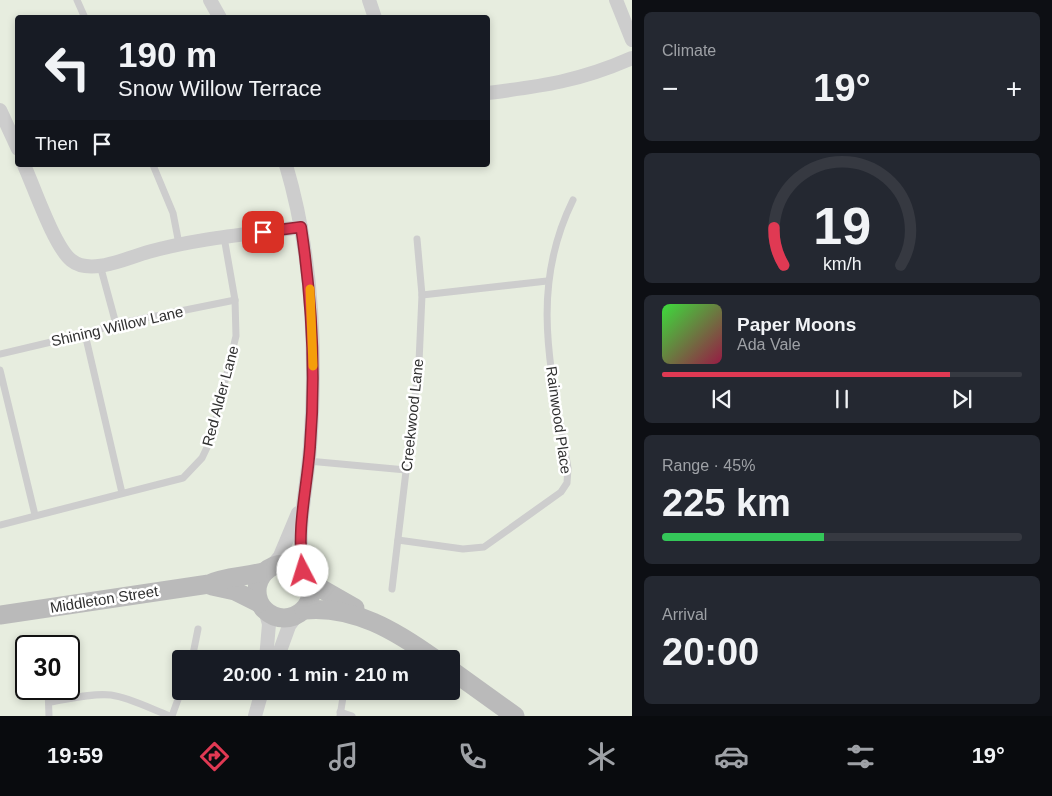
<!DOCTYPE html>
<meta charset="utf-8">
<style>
:root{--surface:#171b24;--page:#242831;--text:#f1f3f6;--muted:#9ea1a6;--line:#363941;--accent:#e03953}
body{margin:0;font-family:Arial,sans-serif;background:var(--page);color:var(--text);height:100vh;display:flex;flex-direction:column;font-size:19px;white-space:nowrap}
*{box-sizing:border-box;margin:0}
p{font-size:16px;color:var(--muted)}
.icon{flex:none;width:28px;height:28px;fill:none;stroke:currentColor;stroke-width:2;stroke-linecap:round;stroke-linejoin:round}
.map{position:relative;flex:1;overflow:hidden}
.sheet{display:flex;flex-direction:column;gap:12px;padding:12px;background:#0d0f14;width:420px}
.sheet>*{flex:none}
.banner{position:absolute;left:15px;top:15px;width:475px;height:152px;border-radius:5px;box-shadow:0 2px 8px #0003;background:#171b24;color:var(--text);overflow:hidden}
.speed{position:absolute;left:15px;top:635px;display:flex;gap:10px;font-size:25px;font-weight:700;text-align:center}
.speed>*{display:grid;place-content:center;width:65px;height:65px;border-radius:50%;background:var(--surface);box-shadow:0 2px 8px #0003;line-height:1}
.speed .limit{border:2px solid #111;border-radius:8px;background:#fff;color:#111}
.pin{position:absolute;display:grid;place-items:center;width:42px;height:42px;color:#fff;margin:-21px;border-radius:10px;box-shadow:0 2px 8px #0006}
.me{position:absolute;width:55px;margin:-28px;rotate:355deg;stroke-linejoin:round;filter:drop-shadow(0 0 4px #0008)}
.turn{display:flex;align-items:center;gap:18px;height:105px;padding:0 20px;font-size:22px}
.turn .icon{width:65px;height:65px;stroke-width:2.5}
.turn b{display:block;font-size:35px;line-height:42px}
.then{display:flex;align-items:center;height:48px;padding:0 20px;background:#0003;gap:10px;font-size:19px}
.big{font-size:38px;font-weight:800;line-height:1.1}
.sheet .tile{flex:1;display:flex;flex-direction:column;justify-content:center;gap:8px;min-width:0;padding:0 18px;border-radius:8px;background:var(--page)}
.sheet .dial{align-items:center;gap:0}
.dial svg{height:130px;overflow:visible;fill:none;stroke:var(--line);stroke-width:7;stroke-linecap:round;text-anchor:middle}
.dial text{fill:var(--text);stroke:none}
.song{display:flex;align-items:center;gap:15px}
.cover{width:60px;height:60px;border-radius:8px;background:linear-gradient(135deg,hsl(120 70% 55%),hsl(340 70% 35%))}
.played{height:5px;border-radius:2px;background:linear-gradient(90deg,var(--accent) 80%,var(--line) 80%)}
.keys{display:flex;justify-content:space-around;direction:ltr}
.heat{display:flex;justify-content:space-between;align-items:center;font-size:28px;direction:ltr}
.charge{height:8px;border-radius:4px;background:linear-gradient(90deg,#34c759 45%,var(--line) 0)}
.trip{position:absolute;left:172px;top:650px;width:288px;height:50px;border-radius:5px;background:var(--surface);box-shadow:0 2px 8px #0003;font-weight:800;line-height:50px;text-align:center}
.tab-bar{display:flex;height:80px;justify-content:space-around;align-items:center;background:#090b0e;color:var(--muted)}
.tab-bar .icon{width:35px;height:35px}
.tab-bar .on{color:var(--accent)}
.tab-bar b{font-size:22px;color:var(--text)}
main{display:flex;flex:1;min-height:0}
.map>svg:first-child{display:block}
</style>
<main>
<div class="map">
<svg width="632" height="716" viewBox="0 0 632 716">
<rect width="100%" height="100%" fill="#fff"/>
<path fill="#e7eddf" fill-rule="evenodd" d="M0,0H632V716H0ZM18,18H488V165H18ZM26,646H69V689H26ZM181,659H451V691H181Z"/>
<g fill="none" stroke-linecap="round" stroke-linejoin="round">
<g stroke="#cdcdcd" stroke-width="7">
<polyline points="77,0 85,18"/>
<polyline points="153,165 173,213 179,244"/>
<polyline points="100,265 116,324"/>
<polyline points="422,295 547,281"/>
<polyline points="85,334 122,493"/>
<polyline points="0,354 85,334 116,324 235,300"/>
<polyline points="0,370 35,515"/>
<polyline points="308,461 406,470"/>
<polyline points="0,525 183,478 202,458 211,439 236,336 235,300 224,237"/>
<path d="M398,540L463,549L484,547L561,492L567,483L568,468C552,373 528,291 573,200"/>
<polyline points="392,589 419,362 422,295 417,239"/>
<polyline points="192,659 198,629"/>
<polyline points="350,659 351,656"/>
<polyline points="48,689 49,716"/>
<path d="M50,702C69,699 91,693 111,695C131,698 151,709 170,716"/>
<polyline points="340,712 352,716"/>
<polyline points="172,716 181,691"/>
<polyline points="340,716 344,691"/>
</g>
<g stroke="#cdcdcd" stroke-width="14">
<polyline points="210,0 220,18"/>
<polyline points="369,0 375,18"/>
<polyline points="616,0 632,40"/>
<path d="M488,93C543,86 580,81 632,58"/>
<polyline points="0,110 18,149"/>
<path d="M24,165C34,187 54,246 71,260C90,276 127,258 148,252C198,238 250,234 301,227"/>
<path d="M286,165C313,256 317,353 310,447C307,489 296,529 303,571"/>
<polyline points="272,566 280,556 298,513"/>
<polyline points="265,610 269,624 266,659"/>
<polyline points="277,659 289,626 297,615"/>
<polyline points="255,716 262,691"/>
</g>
<g stroke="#bababa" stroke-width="19">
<circle cx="284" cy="591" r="27"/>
<polyline points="307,577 320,588 355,608"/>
<polyline points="212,586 235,591 259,603"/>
<path d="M304,610C353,605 396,631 435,659"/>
<path d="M0,615L209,584C226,576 247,577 266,571"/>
<polyline points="451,670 515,716"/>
</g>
</g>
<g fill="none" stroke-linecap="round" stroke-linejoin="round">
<defs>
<path id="route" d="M263,232L301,227C312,300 316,373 310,447C307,489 296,529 303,571"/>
</defs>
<use href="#route" stroke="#922536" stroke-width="12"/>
<use href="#route" stroke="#e03953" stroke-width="9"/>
<polyline stroke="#f59e0b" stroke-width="9" points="310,289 313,366"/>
</g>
<g text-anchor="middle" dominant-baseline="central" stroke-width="5" stroke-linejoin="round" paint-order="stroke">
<g font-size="15" fill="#303030" stroke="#fff">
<text transform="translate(117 326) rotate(-13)">Shining Willow Lane</text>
<text transform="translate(220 396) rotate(-75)">Red Alder Lane</text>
<text transform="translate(412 415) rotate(-84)">Creekwood Lane</text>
<text transform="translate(559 420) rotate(82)">Rainwood Place</text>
<text transform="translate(104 599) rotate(-9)">Middleton Street</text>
</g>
</g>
</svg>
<div class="speed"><div class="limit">30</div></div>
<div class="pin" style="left:263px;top:232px;background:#d93025"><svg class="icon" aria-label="arrive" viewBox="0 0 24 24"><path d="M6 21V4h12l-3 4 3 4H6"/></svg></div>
<svg class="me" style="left:303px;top:571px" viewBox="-20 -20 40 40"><circle r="19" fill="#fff"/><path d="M0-13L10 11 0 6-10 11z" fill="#e03953"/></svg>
<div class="trip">20:00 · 1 min · 210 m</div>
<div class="banner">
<div class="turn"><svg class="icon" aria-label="left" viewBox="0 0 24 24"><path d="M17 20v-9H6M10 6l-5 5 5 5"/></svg><div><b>190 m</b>Snow Willow Terrace</div></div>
<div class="then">Then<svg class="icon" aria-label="arrive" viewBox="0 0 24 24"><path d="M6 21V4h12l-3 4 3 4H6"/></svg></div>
</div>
</div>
<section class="sheet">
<div class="tile"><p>Climate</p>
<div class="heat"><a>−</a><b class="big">19°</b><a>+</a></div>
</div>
<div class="tile dial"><svg viewBox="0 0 100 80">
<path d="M14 69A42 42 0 1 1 86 69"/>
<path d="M14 69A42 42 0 0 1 8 46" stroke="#e03953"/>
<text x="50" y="56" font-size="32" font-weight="700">19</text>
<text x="50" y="72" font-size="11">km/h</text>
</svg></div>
<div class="tile">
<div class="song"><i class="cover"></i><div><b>Paper Moons</b><p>Ada Vale</p></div></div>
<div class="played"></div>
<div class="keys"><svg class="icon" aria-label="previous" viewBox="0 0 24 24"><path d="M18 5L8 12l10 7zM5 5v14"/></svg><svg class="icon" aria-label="pause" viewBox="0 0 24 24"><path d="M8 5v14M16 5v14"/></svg><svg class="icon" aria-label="next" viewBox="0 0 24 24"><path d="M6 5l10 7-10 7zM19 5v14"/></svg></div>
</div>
<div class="tile"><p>Range · 45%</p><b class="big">225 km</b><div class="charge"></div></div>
<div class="tile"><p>Arrival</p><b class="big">20:00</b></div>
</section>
</main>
<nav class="tab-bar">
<b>19:59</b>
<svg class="icon on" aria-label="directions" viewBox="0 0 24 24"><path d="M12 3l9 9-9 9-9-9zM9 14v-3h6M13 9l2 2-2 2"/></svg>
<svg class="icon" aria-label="music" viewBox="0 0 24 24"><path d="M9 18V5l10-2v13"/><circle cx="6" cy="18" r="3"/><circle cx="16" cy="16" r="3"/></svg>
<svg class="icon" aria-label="phone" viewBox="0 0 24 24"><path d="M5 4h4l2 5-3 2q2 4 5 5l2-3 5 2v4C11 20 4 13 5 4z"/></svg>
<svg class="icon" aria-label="climate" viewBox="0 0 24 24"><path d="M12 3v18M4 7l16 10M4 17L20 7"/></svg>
<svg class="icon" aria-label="car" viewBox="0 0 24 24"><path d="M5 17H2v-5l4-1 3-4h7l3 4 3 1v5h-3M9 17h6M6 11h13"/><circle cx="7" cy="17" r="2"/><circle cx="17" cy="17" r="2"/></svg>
<svg class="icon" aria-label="filters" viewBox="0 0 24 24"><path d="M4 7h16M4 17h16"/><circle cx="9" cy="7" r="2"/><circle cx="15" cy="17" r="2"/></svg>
<b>19°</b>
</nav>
